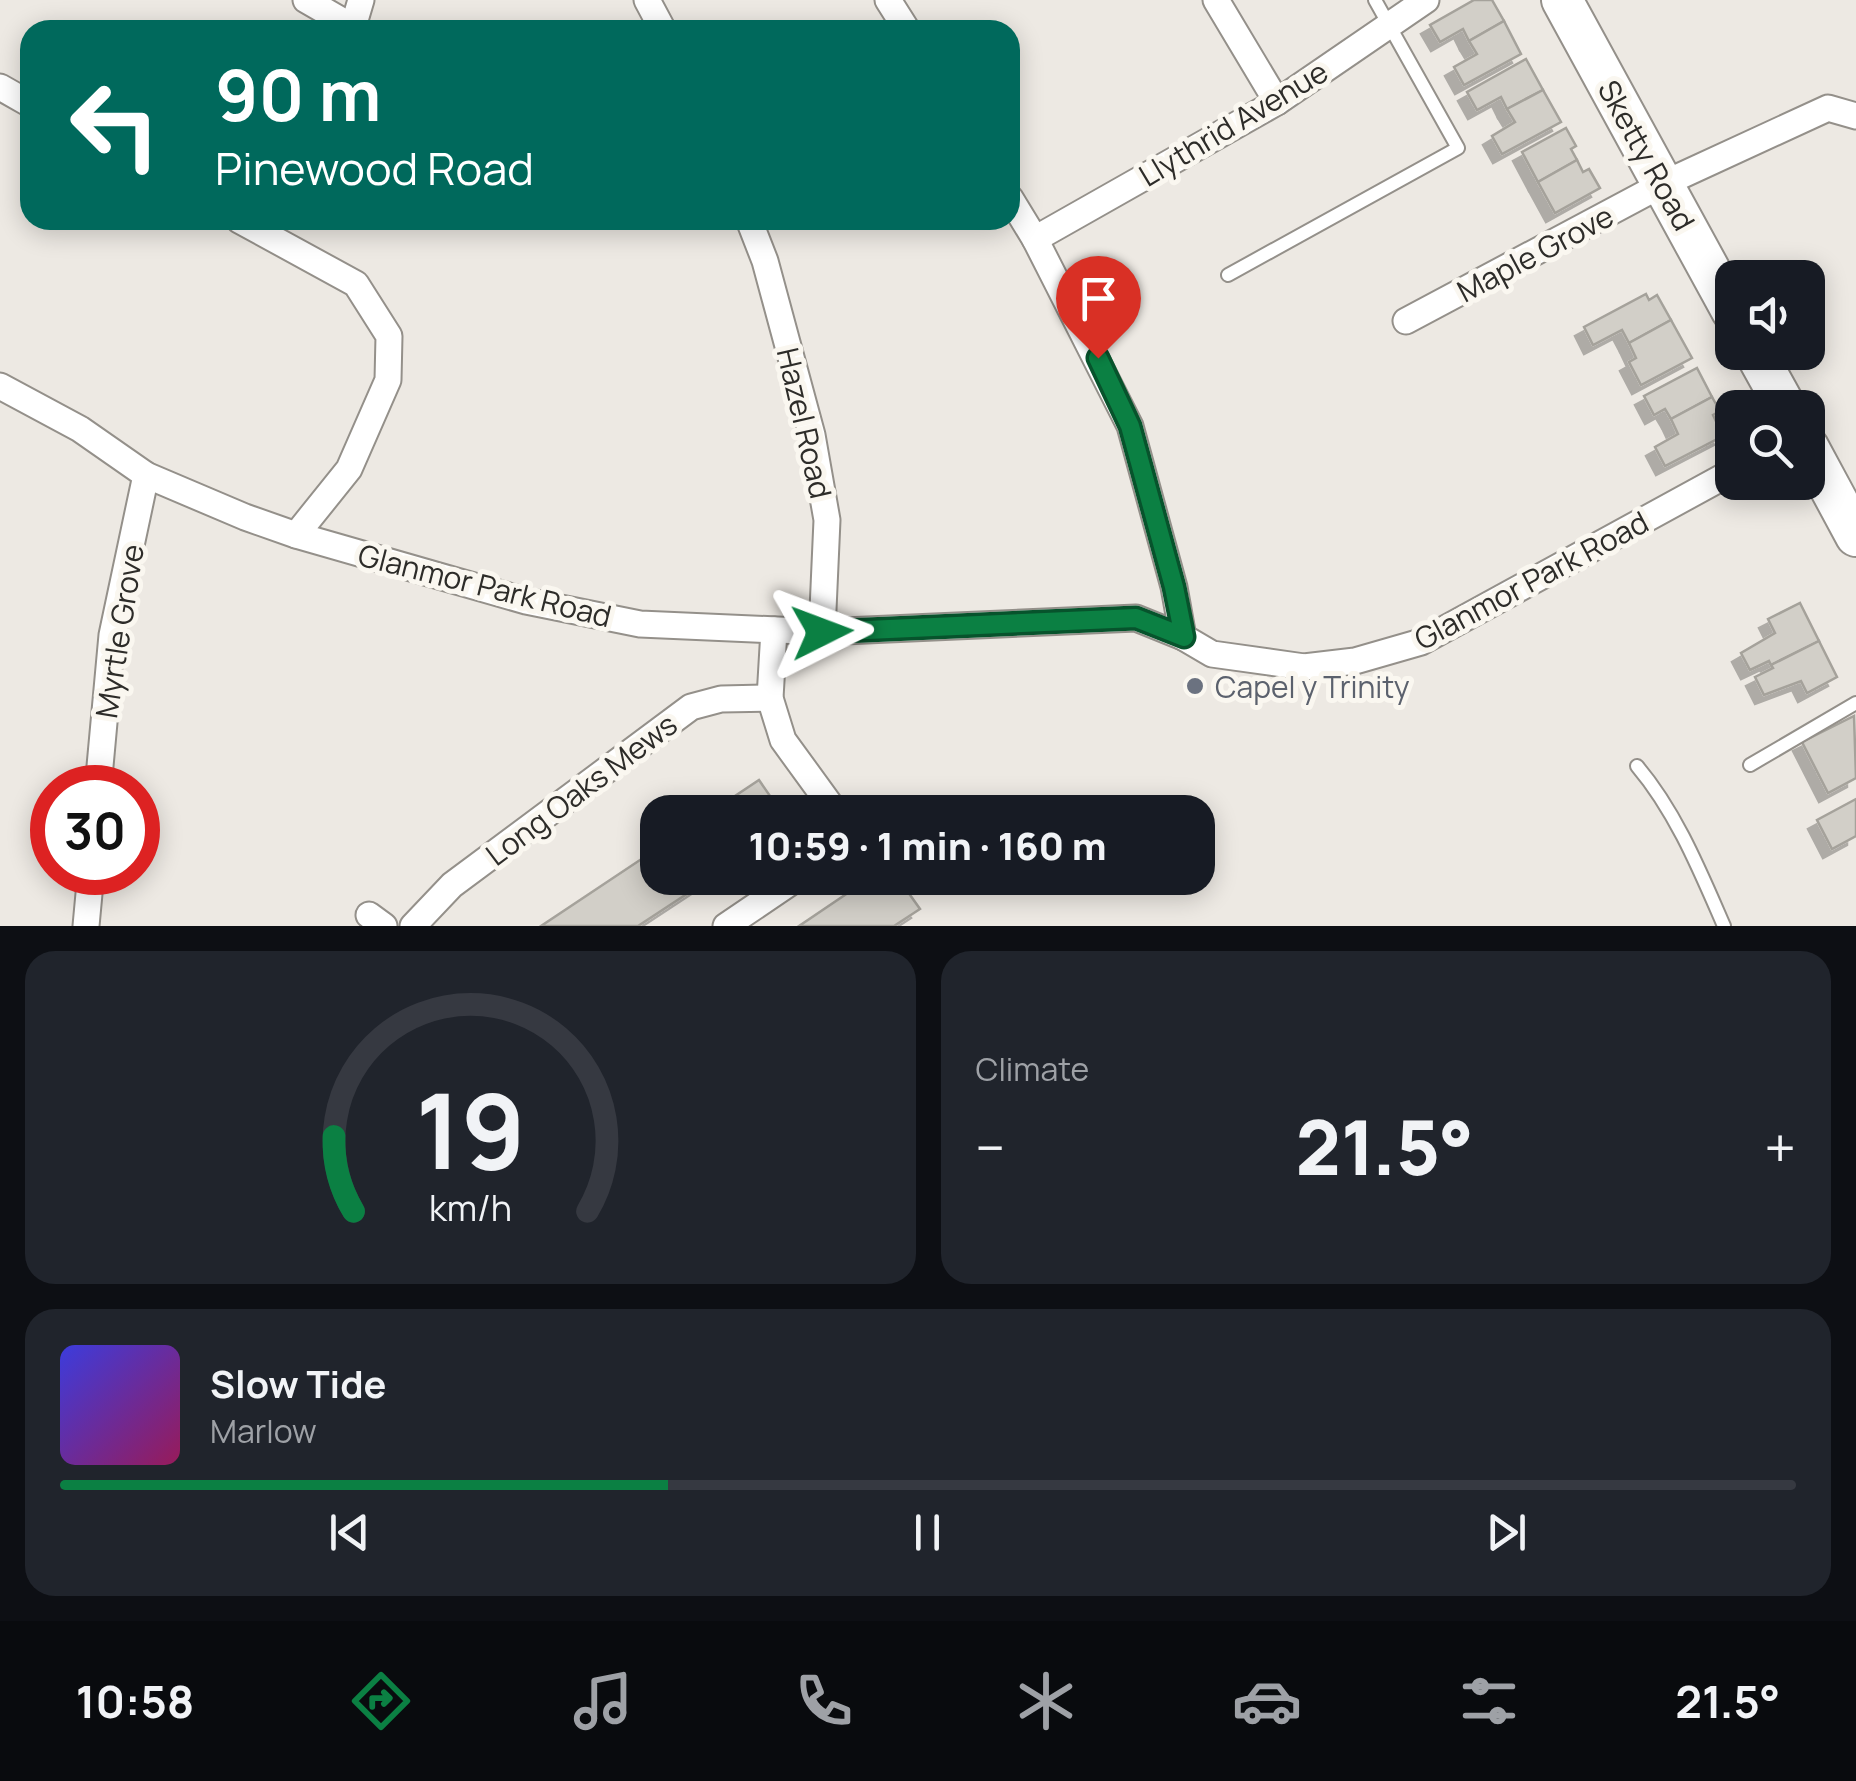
<!DOCTYPE html>
<meta charset="utf-8">
<style>
:root{--surface:#171b24;--page:#20242c;--text:#f1f3f6;--muted:#9ea1a6;--line:#363941;--accent:#0b8043}
body{margin:0;font-family:Manrope,sans-serif;background:var(--page);color:var(--text);height:100vh;display:flex;flex-direction:column;font-size:38px;white-space:nowrap}
*{box-sizing:border-box;margin:0}
p{font-size:32px;color:var(--muted)}
.icon{flex:none;width:55px;height:55px;fill:none;stroke:currentColor;stroke-width:2;stroke-linecap:round;stroke-linejoin:round}
.map{position:relative;height:926px;overflow:hidden}
.drawer{display:flex;flex-direction:column;gap:25px;padding:25px;background:#0d0f14;flex:1}
.drawer>*{flex:none}
.top-card{position:absolute;left:20px;top:20px;width:1000px;height:210px;border-radius:30px;box-shadow:0 5px 25px #0003;background:#00695c;color:#fff;overflow:hidden}
.fabs{position:absolute;left:1715px;top:260px;display:grid;gap:20px}
.fabs a{display:grid;place-items:center;width:110px;height:110px;border-radius:20px;background:var(--surface);box-shadow:0 5px 25px #0003;font-size:50px}
.speed{position:absolute;left:30px;top:765px;display:flex;gap:20px;font-size:50px;font-weight:700;text-align:center}
.speed>*{display:grid;place-content:center;width:130px;height:130px;border-radius:50%;background:var(--surface);box-shadow:0 5px 25px #0003;line-height:1}
.speed .limit{border:15px solid #d22;background:#fff;color:#111}
.pin{position:absolute;display:grid;place-items:center;width:85px;height:85px;color:#fff;margin:-102px -42px;border-radius:50% 50% 50% 0;rotate:-45deg;box-shadow:0 0 10px #0007}
.pin .icon{rotate:45deg}
.me{position:absolute;width:110px;margin:-55px;rotate:87deg;stroke-linejoin:round;filter:drop-shadow(0 0 8px #0008)}
.turn{display:flex;align-items:center;gap:35px;height:210px;padding:0 30px;font-size:45px}
.turn .icon{width:130px;height:130px;stroke-width:2.5}
.turn b{display:block;font-size:70px;line-height:85px}
.big{font-size:75px;font-weight:800;line-height:1.1}
.drawer .widget{flex:1;display:flex;flex-direction:column;justify-content:center;gap:15px;min-width:0;padding:0 35px;border-radius:30px;background:var(--page)}
.drawer .dial{align-items:center;gap:0}
.dial svg{height:260px;overflow:visible;fill:none;stroke:var(--line);stroke-width:7;stroke-linecap:round;text-anchor:middle}
.dial text{fill:var(--text);stroke:none}
.song{display:flex;align-items:center;gap:30px}
.cover{width:120px;height:120px;border-radius:15px;background:linear-gradient(135deg,hsl(240 70% 55%),hsl(330 70% 35%))}
.played{height:10px;border-radius:5px;background:linear-gradient(90deg,var(--accent) 35%,var(--line) 35%)}
.keys{display:flex;justify-content:space-around;direction:ltr}
.heat{display:flex;justify-content:space-between;align-items:center;font-size:55px;direction:ltr}
.drawer .tiles{flex:1;display:grid;gap:25px;grid-template-columns:1fr 1fr}
.widget:last-child{grid-column:span 2}
.trip{position:absolute;left:640px;top:795px;width:575px;height:100px;border-radius:30px;background:var(--surface);box-shadow:0 5px 25px #0003;font-weight:800;line-height:100px;text-align:center}
.tab-bar{display:flex;height:160px;justify-content:space-around;align-items:center;background:#090b0e;color:var(--muted)}
.tab-bar .icon{width:70px;height:70px}
.tab-bar .on{color:var(--accent)}
.tab-bar b{font-size:45px;color:var(--text)}
.map>svg:first-child{display:block}
</style>
<div class="map">
<svg width="1856" height="926" viewBox="0 0 1856 926">
<defs>
<filter id="shadow"><feDropShadow dx="-9" dy="9" stdDeviation="0" flood-color="#0004"/></filter>
</defs>
<rect width="100%" height="100%" fill="#ede9e3"/>
<g fill="#d2cfc8" stroke="#a5a29b" stroke-width="2.5" filter="url(#shadow)">
<polygon points="1474,0 1492,0 1504,21 1469,41 1463,29 1440,42 1430,25"/>
<polygon points="1504,21 1521,54 1464,85 1454,67 1477,54 1469,41"/>
<polygon points="1526,59 1543,90 1507,109 1501,97 1477,110 1467,92"/>
<polygon points="1543,90 1561,122 1502,154 1492,136 1515,122 1507,109"/>
<polygon points="1566,128 1576,146 1571,149 1577,160 1538,182 1522,152"/>
<polygon points="1577,160 1583,172 1589,169 1600,188 1555,213 1538,182"/>
<polygon points="1646,294 1649,300 1657,295 1671,320 1629,343 1622,330 1593,345 1584,327"/>
<polygon points="1671,320 1692,358 1641,385 1629,362 1636,358 1629,343"/>
<polygon points="1697,368 1712,397 1671,419 1665,409 1654,415 1644,396"/>
<polygon points="1712,397 1720,411 1713,415 1723,436 1665,466 1655,447 1678,434 1671,419"/>
<polygon points="1800,603 1819,641 1771,665 1769,661 1750,670 1741,653 1775,633 1768,619"/>
<polygon points="1819,641 1837,677 1807,693 1801,681 1764,695 1755,677 1773,668 1771,665"/>
<polygon points="1854,716 1856,778 1828,793 1802,742"/>
<polygon points="759,780 781,812 711,812"/>
<polygon points="1856,799 1856,836 1832,849 1817,820"/>
<polygon points="658,848 658,878 711,878 638,926 541,926"/>
<polygon points="870,878 898,878 920,909 894,926 799,926"/>
</g>
<g fill="none" stroke-linecap="round" stroke-linejoin="round">
<defs>
<g id="lane">
<polyline points="1228,275 1458,148 1375,0"/>
<polyline points="1750,765 1856,703"/>
<path d="M1637,766C1676,812 1700,871 1724,926"/>
</g>
<g id="street">
<polyline points="306,0 358,30"/>
<polyline points="647,0 663,30"/>
<polyline points="888,0 907,30"/>
<polyline points="1216,0 1277,102"/>
<polyline points="353,27 361,0"/>
<polyline points="0,87 30,104"/>
<polyline points="1010,198 1035,239 1130,426 1174,587 1183,637"/>
<polyline points="239,220 356,284 389,336 388,380 349,469 296,535"/>
<polyline points="749,220 765,261 812,435 827,520 822,632"/>
<polyline points="1035,239 1277,102 1426,0"/>
<polyline points="1406,321 1663,184 1828,108 1856,116"/>
<polyline points="0,386 80,429 146,475 245,517 296,535 526,601 640,624 822,632 1136,618 1183,637 1212,654 1304,667 1355,661 1421,642 1732,472"/>
<polyline points="774,630 770,698 783,740 831,806 831,812"/>
<polyline points="98,788 112,635 146,475"/>
<polyline points="369,915 384,926"/>
<polyline points="86,926 91,872"/>
<polyline points="413,926 452,885 691,707 721,699 770,698"/>
<polyline points="726,926 797,878"/>
</g>
<g id="primary">
<polyline points="1562,0 1732,311"/>
<polyline points="1755,352 1786,408"/>
<polyline points="1808,447 1856,536"/>
</g>
</defs>
<use href="#lane" stroke="#94908a" stroke-width="16"/>
<use href="#street" stroke="#94908a" stroke-width="29"/>
<use href="#primary" stroke="#94908a" stroke-width="44"/>
<use href="#lane" stroke="#fff" stroke-width="12"/>
<use href="#street" stroke="#fff" stroke-width="25"/>
<use href="#primary" stroke="#fff" stroke-width="40"/>
</g>
<g fill="none" stroke-linecap="round" stroke-linejoin="round">
<defs>
<polyline id="route" points="822,632 1136,618 1184,637 1174,587 1130,426 1098,358"/>
</defs>
<use href="#route" stroke="#07532c" stroke-width="25"/>
<use href="#route" stroke="#0b8043" stroke-width="18"/>
</g>
<circle fill="#6b7280" stroke="#faf7f0" stroke-width="4" cx="1195" cy="686" r="10"/>
<g text-anchor="middle" dominant-baseline="central" stroke-width="10" stroke-linejoin="round" paint-order="stroke">
<g font-size="30" fill="#2d2c29" stroke="#faf7f0">
<text transform="translate(1233 123) rotate(-31)">Llythrid Avenue</text>
<text transform="translate(1647 155) rotate(61)">Sketty Road</text>
<text transform="translate(1535 253) rotate(-28)">Maple Grove</text>
<text transform="translate(805 423) rotate(77)">Hazel Road</text>
<text transform="translate(1531 580) rotate(-28)">Glanmor Park Road</text>
<text transform="translate(485 585) rotate(14)">Glanmor Park Road</text>
<text transform="translate(119 631) rotate(-81)">Myrtle Grove</text>
<text transform="translate(581 789) rotate(-37)">Long Oaks Mews</text>
</g>
<g font-size="30" fill="#5b616d" stroke="#faf7f0" text-anchor="start">
<text x="1215" y="686">Capel y Trinity</text>
</g>
</g>
</svg>
<div class="fabs">
<a><svg class="icon" aria-label="sound" viewBox="0 0 24 24"><path d="M4 9h4l5-4v14l-5-4H4zM17 9q2 3 0 6"/></svg></a>
<a><svg class="icon" aria-label="search" viewBox="0 0 24 24"><circle cx="10" cy="10" r="6"/><path d="M15 15l6 6"/></svg></a>
</div>
<div class="speed"><div class="limit">30</div></div>
<div class="pin" style="left:1098px;top:358px;background:#d93025"><svg class="icon" aria-label="arrive" viewBox="0 0 24 24"><path d="M6 21V4h12l-3 4 3 4H6"/></svg></div>
<svg class="me" style="left:822px;top:632px" viewBox="-20 -20 40 40"><path d="M0-17L14 15 0 8-14 15z" fill="#0b8043" stroke="#fff" stroke-width="4"/></svg>
<div class="trip">10:59 · 1 min · 160 m</div>
<div class="top-card">
<div class="turn"><svg class="icon" aria-label="left" viewBox="0 0 24 24"><path d="M17 20v-9H6M10 6l-5 5 5 5"/></svg><div><b>90 m</b>Pinewood Road</div></div>
</div>
</div>
<section class="drawer">
<div class="tiles">
<div class="widget dial"><svg viewBox="0 0 100 80">
<path d="M14 69A42 42 0 1 1 86 69"/>
<path d="M14 69A42 42 0 0 1 8 46" stroke="#0b8043"/>
<text x="50" y="56" font-size="32" font-weight="700">19</text>
<text x="50" y="72" font-size="11">km/h</text>
</svg></div>
<div class="widget"><p>Climate</p>
<div class="heat"><a>−</a><b class="big">21.5°</b><a>+</a></div>
</div>
<div class="widget">
<div class="song"><i class="cover"></i><div><b>Slow Tide</b><p>Marlow</p></div></div>
<div class="played"></div>
<div class="keys"><svg class="icon" aria-label="previous" viewBox="0 0 24 24"><path d="M18 5L8 12l10 7zM5 5v14"/></svg><svg class="icon" aria-label="pause" viewBox="0 0 24 24"><path d="M8 5v14M16 5v14"/></svg><svg class="icon" aria-label="next" viewBox="0 0 24 24"><path d="M6 5l10 7-10 7zM19 5v14"/></svg></div>
</div>
</div>
</section>
<nav class="tab-bar">
<b>10:58</b>
<svg class="icon on" aria-label="directions" viewBox="0 0 24 24"><path d="M12 3l9 9-9 9-9-9zM9 14v-3h6M13 9l2 2-2 2"/></svg>
<svg class="icon" aria-label="music" viewBox="0 0 24 24"><path d="M9 18V5l10-2v13"/><circle cx="6" cy="18" r="3"/><circle cx="16" cy="16" r="3"/></svg>
<svg class="icon" aria-label="phone" viewBox="0 0 24 24"><path d="M5 4h4l2 5-3 2q2 4 5 5l2-3 5 2v4C11 20 4 13 5 4z"/></svg>
<svg class="icon" aria-label="climate" viewBox="0 0 24 24"><path d="M12 3v18M4 7l16 10M4 17L20 7"/></svg>
<svg class="icon" aria-label="car" viewBox="0 0 24 24"><path d="M5 17H2v-5l4-1 3-4h7l3 4 3 1v5h-3M9 17h6M6 11h13"/><circle cx="7" cy="17" r="2"/><circle cx="17" cy="17" r="2"/></svg>
<svg class="icon" aria-label="filters" viewBox="0 0 24 24"><path d="M4 7h16M4 17h16"/><circle cx="9" cy="7" r="2"/><circle cx="15" cy="17" r="2"/></svg>
<b>21.5°</b>
</nav>
